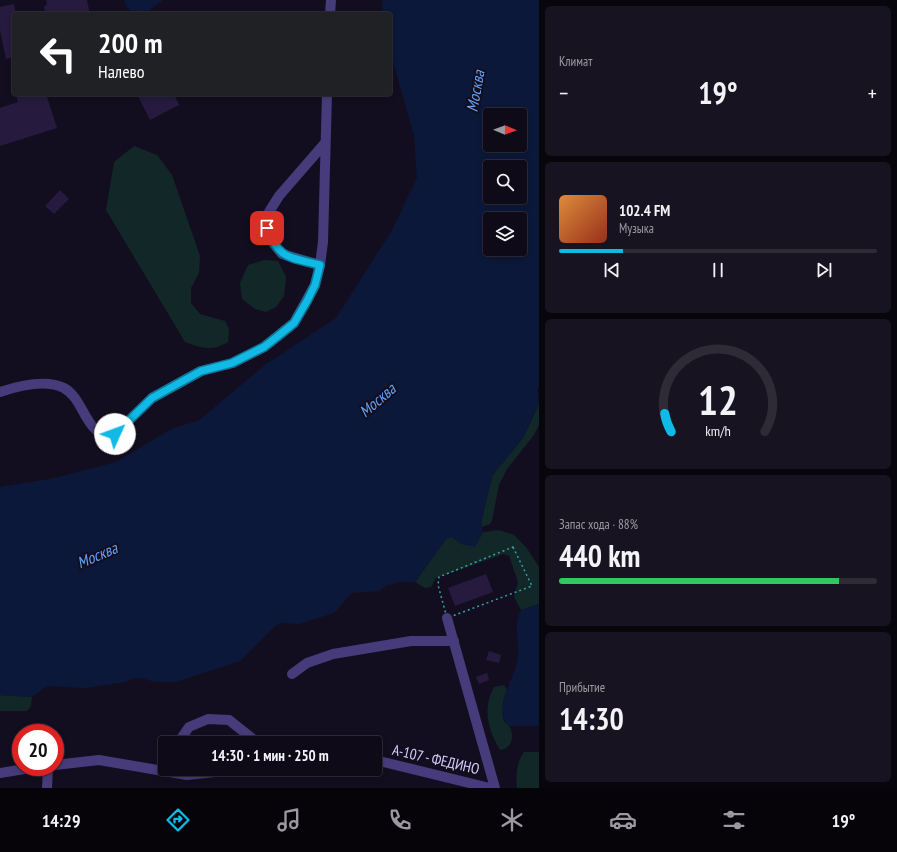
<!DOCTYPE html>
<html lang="ru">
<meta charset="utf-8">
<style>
:root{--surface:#0e0a17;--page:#171320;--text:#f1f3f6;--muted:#9b9aa1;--line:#2e2b36;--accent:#11b9e6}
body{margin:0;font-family:"PT Sans Narrow",sans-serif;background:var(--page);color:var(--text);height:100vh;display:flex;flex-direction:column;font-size:15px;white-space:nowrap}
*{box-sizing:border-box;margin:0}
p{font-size:13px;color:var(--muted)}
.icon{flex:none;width:22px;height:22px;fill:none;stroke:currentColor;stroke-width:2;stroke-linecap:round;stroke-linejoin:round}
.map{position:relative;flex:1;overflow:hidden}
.details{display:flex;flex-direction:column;gap:6px;padding:6px;background:#08060d;width:358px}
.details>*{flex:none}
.top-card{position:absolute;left:12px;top:12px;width:380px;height:84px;border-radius:4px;box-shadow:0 2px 6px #0003,0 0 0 1px var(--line);background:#202124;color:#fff;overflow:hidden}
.needle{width:26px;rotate:91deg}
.fabs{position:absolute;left:483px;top:108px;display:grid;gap:8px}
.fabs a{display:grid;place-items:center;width:44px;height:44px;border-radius:4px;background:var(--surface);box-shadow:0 2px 6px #0003,0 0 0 1px var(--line);font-size:20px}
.speed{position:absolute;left:12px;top:724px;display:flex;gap:8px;font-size:20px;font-weight:700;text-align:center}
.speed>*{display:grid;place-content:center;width:52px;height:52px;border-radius:50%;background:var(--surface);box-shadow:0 2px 6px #0003,0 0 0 1px var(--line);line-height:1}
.speed .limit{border:6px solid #d22;background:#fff;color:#111}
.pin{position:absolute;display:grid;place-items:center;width:34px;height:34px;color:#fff;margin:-17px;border-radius:8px;box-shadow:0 2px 6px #0006}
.me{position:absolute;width:44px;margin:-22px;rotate:47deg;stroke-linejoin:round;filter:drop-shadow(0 0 3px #0008)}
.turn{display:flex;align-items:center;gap:14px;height:84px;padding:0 20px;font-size:18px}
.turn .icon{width:52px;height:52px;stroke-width:2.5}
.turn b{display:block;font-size:28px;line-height:34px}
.big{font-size:30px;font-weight:700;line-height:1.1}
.details .tile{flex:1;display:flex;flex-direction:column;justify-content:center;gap:6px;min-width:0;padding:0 14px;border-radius:6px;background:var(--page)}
.details .dial{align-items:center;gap:0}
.dial svg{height:104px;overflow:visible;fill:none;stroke:var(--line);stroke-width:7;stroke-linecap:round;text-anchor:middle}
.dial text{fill:var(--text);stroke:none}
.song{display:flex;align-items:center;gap:12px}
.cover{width:48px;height:48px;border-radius:6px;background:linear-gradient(135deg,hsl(30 70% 55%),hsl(10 70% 35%))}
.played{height:4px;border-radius:2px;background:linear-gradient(90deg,var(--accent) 20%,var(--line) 20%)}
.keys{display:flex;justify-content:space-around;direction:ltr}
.heat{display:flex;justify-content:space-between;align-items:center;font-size:22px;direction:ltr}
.charge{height:6px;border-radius:3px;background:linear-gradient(90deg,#34c759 88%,var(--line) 0)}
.trip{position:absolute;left:158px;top:736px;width:224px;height:40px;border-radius:4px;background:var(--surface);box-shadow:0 2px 6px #0003,0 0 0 1px var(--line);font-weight:700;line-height:40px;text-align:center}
.tabs{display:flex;height:64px;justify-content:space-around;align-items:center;background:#060409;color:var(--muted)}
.tabs .icon{width:28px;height:28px}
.tabs .current{color:var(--accent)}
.tabs b{font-size:18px;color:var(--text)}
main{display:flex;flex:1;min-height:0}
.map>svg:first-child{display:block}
</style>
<main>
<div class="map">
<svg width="539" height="788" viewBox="0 0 539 788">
<rect width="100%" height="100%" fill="#130e1f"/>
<g fill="#122728">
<path d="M134,146L157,155L172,175L200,256L199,273L191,288V303L200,314L225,321L229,329L228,342C211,352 202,348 185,342L106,210L114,162Z"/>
<polygon points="264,260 278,261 286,277 284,296 276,307 266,312 255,309 242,299 240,283 248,265"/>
<polygon points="539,404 539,425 534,435 507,469 499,485 492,520 490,524 482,527 481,523 492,476 523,438"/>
<polygon points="499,530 514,535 526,547 539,567 539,604 521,610 514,597 518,582 509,556 504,554 436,578 431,587 425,588 415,582 446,539 452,537 462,544 475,546 483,532"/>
<path d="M504,685L507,690C503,698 501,712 504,721C506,724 507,723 509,726C515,735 512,749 500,750C488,730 482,708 494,687Z"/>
<polygon points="0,695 32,697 31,706 27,711 0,711"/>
<path d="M524,752H539V788H517C516,774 516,764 524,752Z"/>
</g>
<g fill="#0c1839" fill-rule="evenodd">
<polygon points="124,0 163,0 151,9 149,14 135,14 127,7"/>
<path d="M382,0H539V387L537,390L539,404L523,438L492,476L481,523L483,532L475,547L462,544L452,537L446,539L415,582H402L388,585L379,591L352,593L334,613L299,624L282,623L275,626L240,661L176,682H155L141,678H134L126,682L85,688L47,686L32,697L0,695V487L55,478L116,462L173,428L198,421L265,365L336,318L391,232L417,178L414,135L390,51V14H383ZM490,115H520V145H490ZM490,167H520V197H490ZM490,219H520V249H490Z"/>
<path d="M539,604V726H509C503,720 502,715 503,706C504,691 514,677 517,662C521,645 512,625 521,610Z"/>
</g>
<g fill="#261b3e">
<polygon points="46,0 87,0 90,14 45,14 44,6 47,5"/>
<polygon points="14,4 16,14 14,14 14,57 6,59 0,30 0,7"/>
<polygon points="20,94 46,94 57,128 0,146 0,108 18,102 16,95"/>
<polygon points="137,94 174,94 179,105 150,120"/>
<polygon points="60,190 69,199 54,214 45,206"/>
<polygon points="486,574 493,592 455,606 448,588"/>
<polygon points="489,651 501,655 499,663 486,660"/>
<polygon points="487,673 489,680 479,684 476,677"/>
</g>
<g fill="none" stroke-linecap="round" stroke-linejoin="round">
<polygon stroke="#36a3a9" stroke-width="1.5" stroke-dasharray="2 3" stroke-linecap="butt" points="513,547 532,586 447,618 438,585 439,577"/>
<g stroke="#463c7b" stroke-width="10">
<polyline points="330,14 331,0"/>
<polyline points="320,265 282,254 273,243 267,228 269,212 279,196 325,143"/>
<path d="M0,392C18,386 46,379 64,388C86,400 85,440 115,434L152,398L201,371L233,363L264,347L294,323L315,285L320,265L323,242L327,94"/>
<polyline points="447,618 495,788"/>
<polyline points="292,674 307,663 333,654 411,641 454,641"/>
<polyline points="178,743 189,727 208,719 229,720 258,743"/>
<polyline points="375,760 490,788"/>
<polyline points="55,765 99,760 187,775 243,769"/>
<polyline points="0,773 37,767"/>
<polyline points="47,788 48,767"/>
</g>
</g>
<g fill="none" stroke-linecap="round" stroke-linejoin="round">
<defs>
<path id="route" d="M115,434L152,398L201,371L232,363L264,347L278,336L294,323L307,301L315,285L320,265C290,257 279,260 267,228"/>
</defs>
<use href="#route" stroke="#0b7896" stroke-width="10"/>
<use href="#route" stroke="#11b9e6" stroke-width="7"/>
</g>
<g text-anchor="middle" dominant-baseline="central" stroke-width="4" stroke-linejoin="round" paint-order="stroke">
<g font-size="15" fill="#d9cffc" stroke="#130e1f">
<text transform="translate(436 759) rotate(13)">А-107 - ФЕДИНО</text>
</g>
<g font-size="16" font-style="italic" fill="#65a2f4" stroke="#130e1f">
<text transform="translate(475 91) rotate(-80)">Москва</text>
<text transform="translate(377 400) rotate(-41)">Москва</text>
<text transform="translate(97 555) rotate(-23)">Москва</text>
</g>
</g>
</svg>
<div class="fabs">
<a><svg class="needle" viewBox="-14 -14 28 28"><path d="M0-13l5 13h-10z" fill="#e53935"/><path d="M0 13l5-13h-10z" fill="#9b9aa1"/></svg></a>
<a><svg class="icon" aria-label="search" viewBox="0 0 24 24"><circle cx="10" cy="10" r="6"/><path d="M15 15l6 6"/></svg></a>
<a><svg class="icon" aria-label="layers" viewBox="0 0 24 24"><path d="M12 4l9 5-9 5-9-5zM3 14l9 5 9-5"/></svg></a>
</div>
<div class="speed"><div class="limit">20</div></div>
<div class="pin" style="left:267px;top:228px;background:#d93025"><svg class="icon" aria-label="arrive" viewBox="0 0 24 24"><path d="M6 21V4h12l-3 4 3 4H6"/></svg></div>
<svg class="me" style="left:115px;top:434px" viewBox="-20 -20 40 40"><circle r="19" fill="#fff"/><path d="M0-13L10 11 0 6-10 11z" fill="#11b9e6"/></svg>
<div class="trip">14:30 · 1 мин · 250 m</div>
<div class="top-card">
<div class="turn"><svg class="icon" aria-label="left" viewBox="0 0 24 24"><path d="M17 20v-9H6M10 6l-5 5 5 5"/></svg><div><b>200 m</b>Налево</div></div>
</div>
</div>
<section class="details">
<div class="tile"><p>Климат</p>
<div class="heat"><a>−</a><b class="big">19°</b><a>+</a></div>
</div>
<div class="tile">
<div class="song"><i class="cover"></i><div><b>102.4 FM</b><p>Музыка</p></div></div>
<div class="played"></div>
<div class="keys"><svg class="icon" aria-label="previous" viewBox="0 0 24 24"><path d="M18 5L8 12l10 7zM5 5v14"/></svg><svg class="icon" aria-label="pause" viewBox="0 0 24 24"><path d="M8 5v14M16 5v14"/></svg><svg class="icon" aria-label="next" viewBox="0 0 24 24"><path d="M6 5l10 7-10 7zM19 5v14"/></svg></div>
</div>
<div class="tile dial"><svg viewBox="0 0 100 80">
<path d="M14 69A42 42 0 1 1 86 69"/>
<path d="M14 69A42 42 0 0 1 9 55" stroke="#11b9e6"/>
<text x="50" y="56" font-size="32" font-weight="700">12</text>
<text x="50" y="72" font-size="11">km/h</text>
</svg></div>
<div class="tile"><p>Запас хода · 88%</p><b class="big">440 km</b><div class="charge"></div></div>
<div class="tile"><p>Прибытие</p><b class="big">14:30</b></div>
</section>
</main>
<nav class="tabs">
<b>14:29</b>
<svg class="icon current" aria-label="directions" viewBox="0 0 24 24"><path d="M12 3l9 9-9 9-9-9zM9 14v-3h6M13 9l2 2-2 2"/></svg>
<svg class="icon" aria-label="music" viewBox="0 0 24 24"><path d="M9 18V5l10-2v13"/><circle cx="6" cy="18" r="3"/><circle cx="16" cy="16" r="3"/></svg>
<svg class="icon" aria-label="phone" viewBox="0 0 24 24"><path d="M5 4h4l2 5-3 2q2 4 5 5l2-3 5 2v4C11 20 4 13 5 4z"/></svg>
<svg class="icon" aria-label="climate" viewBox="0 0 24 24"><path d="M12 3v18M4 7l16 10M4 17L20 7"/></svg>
<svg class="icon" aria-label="car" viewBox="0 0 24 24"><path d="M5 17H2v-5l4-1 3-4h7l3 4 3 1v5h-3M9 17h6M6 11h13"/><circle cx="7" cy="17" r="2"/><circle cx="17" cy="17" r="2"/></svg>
<svg class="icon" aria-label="filters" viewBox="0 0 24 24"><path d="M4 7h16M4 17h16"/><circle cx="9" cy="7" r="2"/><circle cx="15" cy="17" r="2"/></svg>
<b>19°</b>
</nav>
